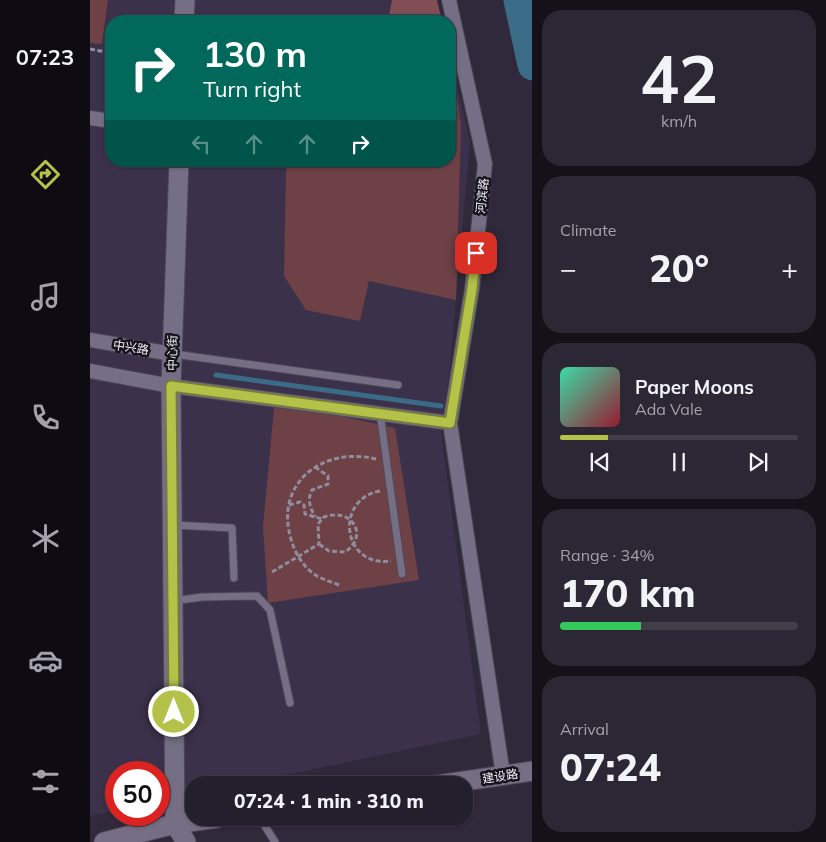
<!DOCTYPE html>
<meta charset="utf-8">
<style>
:root{--surface:#241f2d;--page:#2c2735;--text:#f1f3f6;--muted:#a3a2aa;--line:#413d49;--accent:#b5c24a}
body{margin:0;font-family:Mulish,"Noto Sans SC",sans-serif;background:var(--page);color:var(--text);height:100vh;display:flex;flex-direction:column;font-size:19px;white-space:nowrap}
*{box-sizing:border-box;margin:0}
p{font-size:16px;color:var(--muted)}
.icon{flex:none;width:28px;height:28px;fill:none;stroke:currentColor;stroke-width:2;stroke-linecap:round;stroke-linejoin:round}
.map{position:relative;flex:1;overflow:hidden}
.drawer{display:flex;flex-direction:column;gap:10px;padding:10px;background:#141119;width:294px}
.drawer>*{flex:none}
.banner{position:absolute;left:15px;top:15px;width:351px;height:152px;border-radius:20px;box-shadow:0 1px 4px #0004,0 0 0 1px var(--line);background:#00695c;color:#fff;overflow:hidden}
.speed{position:absolute;left:15px;top:761px;display:flex;gap:10px;font-size:25px;font-weight:700;text-align:center}
.speed>*{display:grid;place-content:center;width:65px;height:65px;border-radius:50%;background:var(--surface);box-shadow:0 1px 4px #0004,0 0 0 1px var(--line);line-height:1}
.speed .limit{border:8px solid #d22;background:#fff;color:#111}
.pin{position:absolute;display:grid;place-items:center;width:42px;height:42px;color:#fff;margin:-21px;border-radius:10px;box-shadow:0 2px 8px #0006}
.me{position:absolute;width:55px;margin:-28px;rotate:0deg;stroke-linejoin:round;filter:drop-shadow(0 0 4px #0008)}
.turn{display:flex;align-items:center;gap:18px;height:105px;padding:0 15px;font-size:22px}
.turn .icon{width:65px;height:65px;stroke-width:2.5}
.turn b{display:block;font-size:35px;line-height:42px}
.lanes{display:flex;align-items:center;height:48px;padding:0 15px;background:#0003;justify-content:center;gap:25px;direction:ltr}
.lanes .off{opacity:.35}
.big{font-size:38px;font-weight:800;line-height:1.1}
.drawer .tile{flex:1;display:flex;flex-direction:column;justify-content:center;gap:8px;min-width:0;padding:0 18px;border-radius:20px;background:var(--page)}
.drawer .dial{align-items:center;gap:0}
.dial b{font-size:65px;line-height:1}
.song{display:flex;align-items:center;gap:15px}
.cover{width:60px;height:60px;border-radius:8px;background:linear-gradient(135deg,hsl(160 70% 55%),hsl(350 70% 35%))}
.played{height:5px;border-radius:2px;background:linear-gradient(90deg,var(--accent) 20%,var(--line) 20%)}
.keys{display:flex;justify-content:space-around;direction:ltr}
.heat{display:flex;justify-content:space-between;align-items:center;font-size:28px;direction:ltr}
.charge{height:8px;border-radius:4px;background:linear-gradient(90deg,#34c759 34%,var(--line) 0)}
.trip{position:absolute;left:95px;top:776px;width:288px;height:50px;border-radius:20px;background:var(--surface);box-shadow:0 1px 4px #0004,0 0 0 1px var(--line);font-weight:800;line-height:50px;text-align:center}
main{display:flex;flex:1;min-height:0}
.menu{display:flex;flex-direction:column;width:90px;justify-content:space-around;align-items:center;background:#0e0c12;color:var(--muted)}
.menu .icon{width:35px;height:35px}
.menu .selected{color:var(--accent)}
.menu b{font-size:22px;color:var(--text)}
.map>svg:first-child{display:block}
</style>
<main>
<nav class="menu">
<b>07:23</b>
<svg class="icon selected" aria-label="directions" viewBox="0 0 24 24"><path d="M12 3l9 9-9 9-9-9zM9 14v-3h6M13 9l2 2-2 2"/></svg>
<svg class="icon" aria-label="music" viewBox="0 0 24 24"><path d="M9 18V5l10-2v13"/><circle cx="6" cy="18" r="3"/><circle cx="16" cy="16" r="3"/></svg>
<svg class="icon" aria-label="phone" viewBox="0 0 24 24"><path d="M5 4h4l2 5-3 2q2 4 5 5l2-3 5 2v4C11 20 4 13 5 4z"/></svg>
<svg class="icon" aria-label="climate" viewBox="0 0 24 24"><path d="M12 3v18M4 7l16 10M4 17L20 7"/></svg>
<svg class="icon" aria-label="car" viewBox="0 0 24 24"><path d="M5 17H2v-5l4-1 3-4h7l3 4 3 1v5h-3M9 17h6M6 11h13"/><circle cx="7" cy="17" r="2"/><circle cx="17" cy="17" r="2"/></svg>
<svg class="icon" aria-label="filters" viewBox="0 0 24 24"><path d="M4 7h16M4 17h16"/><circle cx="9" cy="7" r="2"/><circle cx="15" cy="17" r="2"/></svg>
</nav>
<div class="map">
<svg width="443" height="842" viewBox="0 0 443 842">
<rect width="100%" height="100%" fill="#30293c"/>
<polygon fill="#3c314a" points="0,0 347,0 352,21 21,21 21,161 360,161 360,55 380,142 360,366 351,432 391,734 148,785 104,785 104,794 69,802 69,772 26,772 26,810 0,816"/>
<g fill="#6d4146">
<polygon points="0,0 18,0 12,44 0,43"/>
<polygon points="360,67 363,67 371,125 366,300 279,281 270,321 216,310 194,276 196,170 201,161 360,161"/>
<polygon points="184,408 237,413 305,428 329,580 178,603 173,527"/>
</g>
<polygon fill="#814e55" points="302,0 347,0 352,21 298,21"/>
<g fill="none" stroke-linecap="round" stroke-linejoin="round">
<polyline stroke="#3b6c87" stroke-width="5" points="126,375 351,406"/>
<polyline stroke="#3b6c87" stroke-width="31" points="429,0 443,65"/>
<defs>
<g id="lane">
<polyline points="84,354 308,385"/>
<polyline points="290,413 312,574"/>
<polyline points="83,525 142,528 144,578"/>
<polyline points="83,601 112,597 167,596 180,610 200,703"/>
<polyline points="170,818 185,842"/>
</g>
<g id="street">
<polyline points="359,0 395,164 382,289 360,423"/>
<polyline points="0,118 21,121"/>
<polyline points="0,340 82,354"/>
<polyline points="0,371 81,386 360,423 413,775"/>
</g>
<g id="secondary">
<polyline points="94,21 95,0"/>
<polyline points="89,161 81,386 85,824 96,842"/>
<polyline points="347,785 443,771"/>
<polyline points="14,842 85,824 127,818"/>
</g>
</defs>
<use href="#lane" stroke="#4e4756" stroke-width="9"/>
<use href="#street" stroke="#4e4756" stroke-width="16"/>
<use href="#secondary" stroke="#4e4756" stroke-width="21"/>
<g stroke="#928c9c" stroke-width="3" stroke-dasharray="5 2.5" stroke-linecap="butt">
<polyline points="0,49 21,53"/>
<path d="M225,467L238,476V484L222,490C217,500 220,507 225,517"/>
<path d="M290,491C244,499 252,568 301,561"/>
<polyline points="199,505 210,502 214,505 215,514 232,519"/>
<path d="M182,572L229,544L228,524L234,517C261,507 280,535 255,552L239,551L229,544"/>
<path d="M249,585C242,582 234,580 227,576C214,568 205,554 201,539C184,483 233,446 286,459"/>
</g>
<use href="#lane" stroke="#766e84" stroke-width="7"/>
<use href="#street" stroke="#766e84" stroke-width="14"/>
<use href="#secondary" stroke="#766e84" stroke-width="19"/>
</g>
<g fill="none" stroke-linecap="round" stroke-linejoin="round">
<defs>
<polyline id="route" points="84,712 81,386 360,423 382,289 386,253"/>
</defs>
<use href="#route" stroke="#767e30" stroke-width="12"/>
<use href="#route" stroke="#b5c24a" stroke-width="9"/>
</g>
<g text-anchor="middle" dominant-baseline="central" stroke-width="5" stroke-linejoin="round" paint-order="stroke">
<g font-size="12" fill="#f4f0fc" stroke="#17131c">
<text transform="translate(392 196) rotate(-84)">河滨路</text>
<text transform="translate(41 347) rotate(9)">中兴路</text>
<text transform="translate(82 353) rotate(-89)">中心街</text>
<text transform="translate(410 776) rotate(-9)">建设路</text>
</g>
</g>
</svg>
<div class="speed"><div class="limit">50</div></div>
<div class="pin" style="left:386px;top:253px;background:#d93025"><svg class="icon" aria-label="arrive" viewBox="0 0 24 24"><path d="M6 21V4h12l-3 4 3 4H6"/></svg></div>
<svg class="me" style="left:84px;top:712px" viewBox="-20 -20 40 40"><circle r="17" fill="#b5c24a" stroke="#fff" stroke-width="3"/><path d="M0-11L8 9 0 5-8 9z" fill="#fff"/></svg>
<div class="trip">07:24 · 1 min · 310 m</div>
<div class="banner">
<div class="turn"><svg class="icon" aria-label="right" viewBox="0 0 24 24"><path d="M7 20v-9h11M14 6l5 5-5 5"/></svg><div><b>130 m</b>Turn right</div></div>
<div class="lanes"><svg class="icon off" aria-label="left" viewBox="0 0 24 24"><path d="M17 20v-9H6M10 6l-5 5 5 5"/></svg><svg class="icon off" aria-label="ahead" viewBox="0 0 24 24"><path d="M12 20V5M6 11l6-6 6 6"/></svg><svg class="icon off" aria-label="ahead" viewBox="0 0 24 24"><path d="M12 20V5M6 11l6-6 6 6"/></svg><svg class="icon" aria-label="right" viewBox="0 0 24 24"><path d="M7 20v-9h11M14 6l5 5-5 5"/></svg></div>
</div>
</div>
<section class="drawer">
<div class="tile dial"><b>42</b><p>km/h</p></div>
<div class="tile"><p>Climate</p>
<div class="heat"><a>−</a><b class="big">20°</b><a>+</a></div>
</div>
<div class="tile">
<div class="song"><i class="cover"></i><div><b>Paper Moons</b><p>Ada Vale</p></div></div>
<div class="played"></div>
<div class="keys"><svg class="icon" aria-label="previous" viewBox="0 0 24 24"><path d="M18 5L8 12l10 7zM5 5v14"/></svg><svg class="icon" aria-label="pause" viewBox="0 0 24 24"><path d="M8 5v14M16 5v14"/></svg><svg class="icon" aria-label="next" viewBox="0 0 24 24"><path d="M6 5l10 7-10 7zM19 5v14"/></svg></div>
</div>
<div class="tile"><p>Range · 34%</p><b class="big">170 km</b><div class="charge"></div></div>
<div class="tile"><p>Arrival</p><b class="big">07:24</b></div>
</section>
</main>
